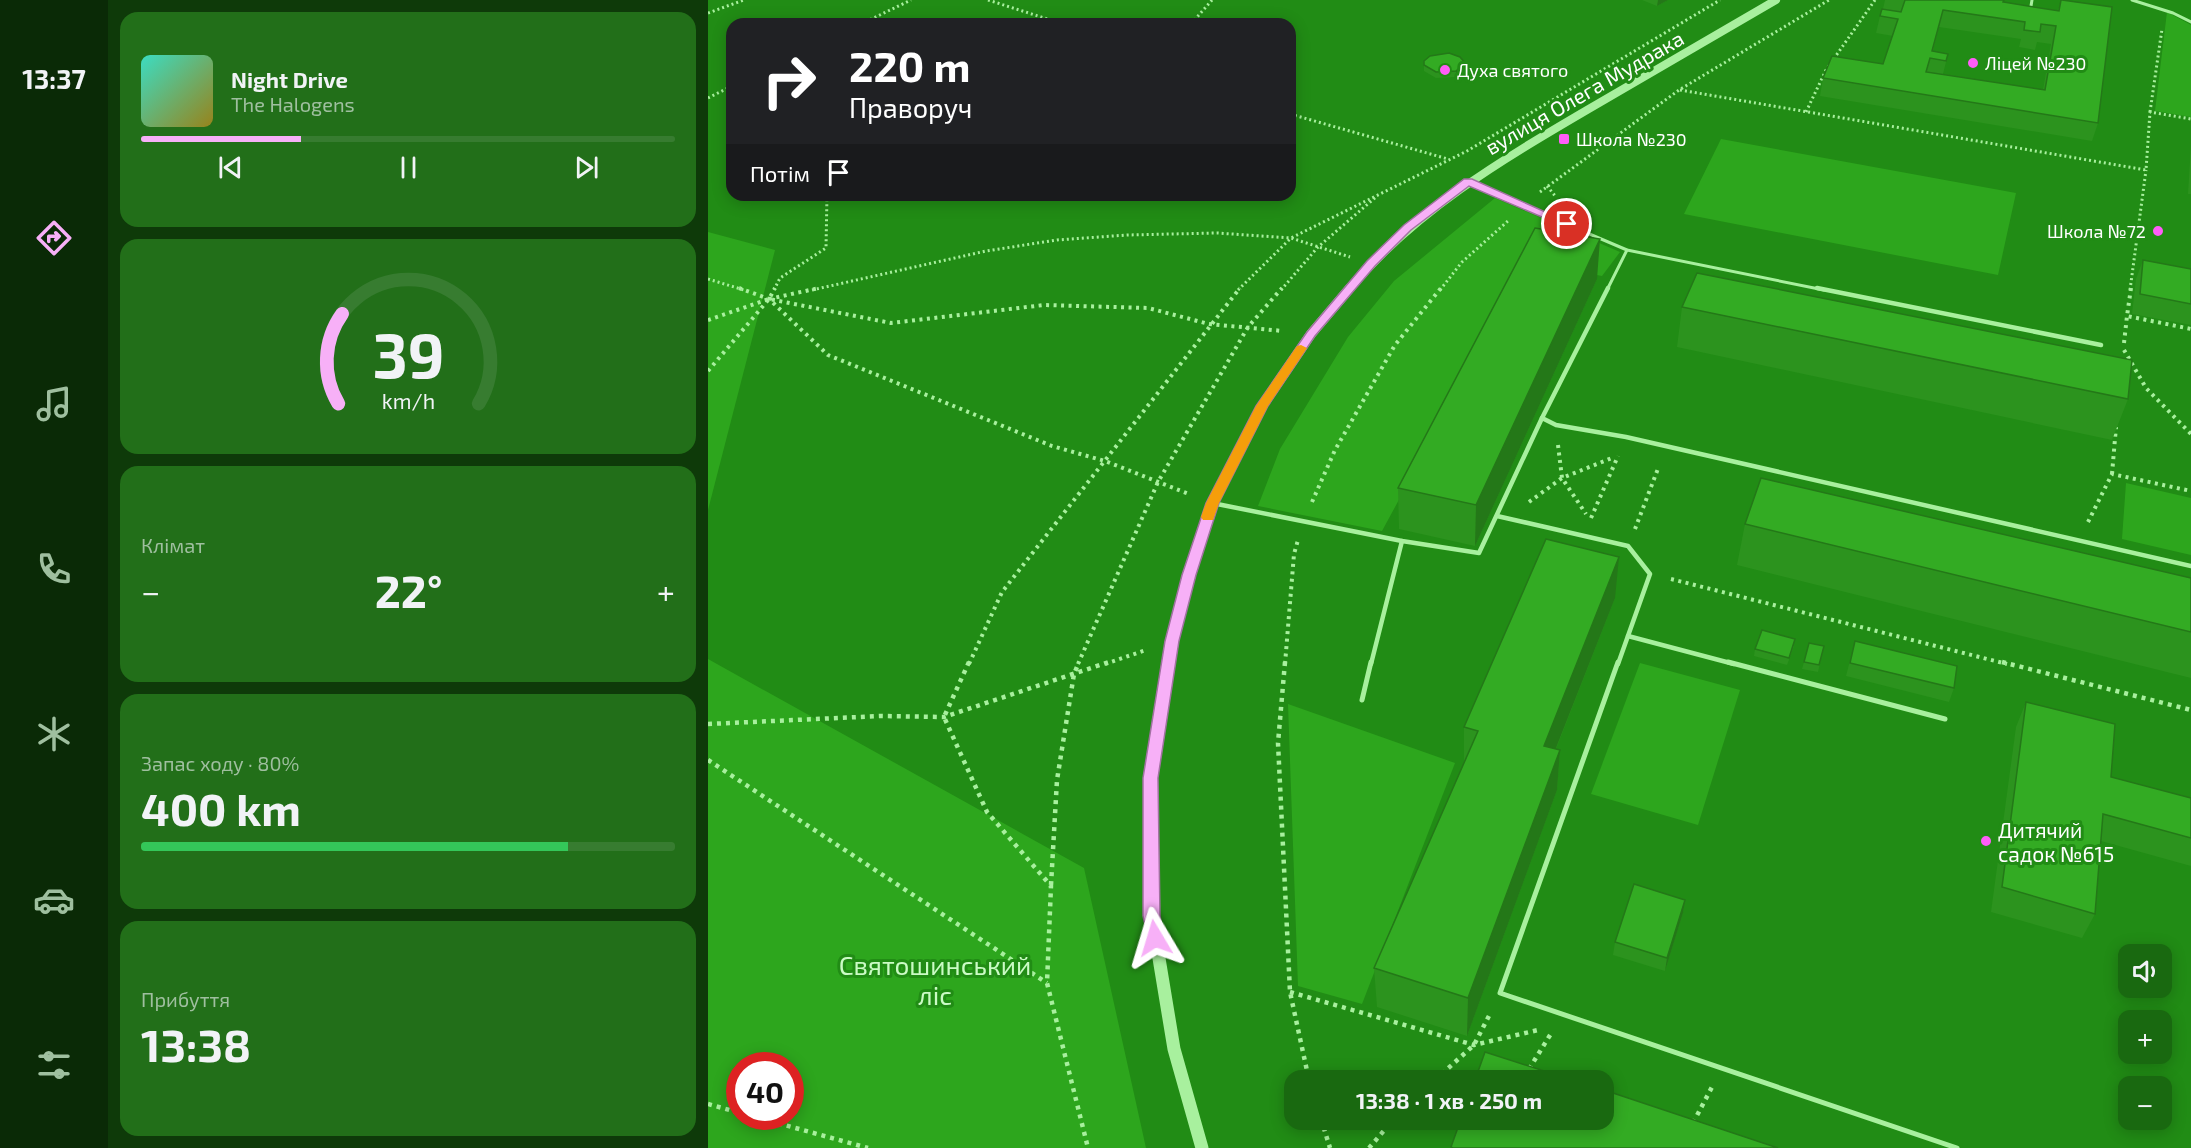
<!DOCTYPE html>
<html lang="uk">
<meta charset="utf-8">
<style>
:root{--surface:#196910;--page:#226f19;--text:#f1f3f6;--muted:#9fbf9f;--line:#377c30;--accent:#f7b0f7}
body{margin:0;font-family:"Exo 2",sans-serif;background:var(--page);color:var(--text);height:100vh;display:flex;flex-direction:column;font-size:22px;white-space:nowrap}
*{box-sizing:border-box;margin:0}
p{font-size:20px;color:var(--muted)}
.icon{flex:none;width:33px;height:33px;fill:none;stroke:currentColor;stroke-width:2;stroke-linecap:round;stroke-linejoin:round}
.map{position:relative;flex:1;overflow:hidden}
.panel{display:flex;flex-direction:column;gap:12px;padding:12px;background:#0e3a09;width:600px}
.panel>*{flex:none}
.top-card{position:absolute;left:18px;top:18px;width:570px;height:183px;border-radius:18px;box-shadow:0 3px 15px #0003;background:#202124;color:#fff;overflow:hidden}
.controls{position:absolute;left:1410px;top:944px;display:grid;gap:12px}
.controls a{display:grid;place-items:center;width:54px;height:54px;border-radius:12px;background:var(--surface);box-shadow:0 3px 15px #0003;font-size:30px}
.speed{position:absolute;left:18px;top:1052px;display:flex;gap:12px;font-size:30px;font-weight:700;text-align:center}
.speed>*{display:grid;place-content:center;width:78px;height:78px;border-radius:50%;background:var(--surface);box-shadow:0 3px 15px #0003;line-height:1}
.speed .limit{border:9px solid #d22;background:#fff;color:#111}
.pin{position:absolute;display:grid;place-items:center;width:51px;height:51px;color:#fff;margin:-26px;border:3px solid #fff;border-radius:50%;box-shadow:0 2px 6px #0007}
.me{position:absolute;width:66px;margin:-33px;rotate:353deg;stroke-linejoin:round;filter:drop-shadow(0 0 4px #0008)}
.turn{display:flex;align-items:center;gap:21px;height:126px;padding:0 24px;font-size:27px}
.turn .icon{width:78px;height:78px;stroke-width:2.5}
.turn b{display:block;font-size:42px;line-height:51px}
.then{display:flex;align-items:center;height:57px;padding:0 24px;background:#0003;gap:12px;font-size:22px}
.big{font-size:45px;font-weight:700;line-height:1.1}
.panel .card{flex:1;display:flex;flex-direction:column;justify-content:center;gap:9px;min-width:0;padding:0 21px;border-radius:18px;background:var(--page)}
.panel .dial{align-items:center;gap:0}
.dial svg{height:156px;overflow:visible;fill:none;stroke:var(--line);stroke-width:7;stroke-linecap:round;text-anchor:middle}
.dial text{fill:var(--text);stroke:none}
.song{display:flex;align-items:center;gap:18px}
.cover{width:72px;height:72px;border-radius:9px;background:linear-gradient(135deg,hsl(170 70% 55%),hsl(50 70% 35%))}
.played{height:6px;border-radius:3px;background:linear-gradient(90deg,var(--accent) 30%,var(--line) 30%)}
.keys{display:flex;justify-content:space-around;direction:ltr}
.heat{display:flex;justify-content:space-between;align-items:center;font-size:33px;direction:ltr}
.charge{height:9px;border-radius:4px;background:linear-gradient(90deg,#34c759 80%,var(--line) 0)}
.trip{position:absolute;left:576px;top:1070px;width:330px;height:60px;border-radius:18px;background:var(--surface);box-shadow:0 3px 15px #0003;font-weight:700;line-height:60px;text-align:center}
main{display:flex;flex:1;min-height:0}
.tab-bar{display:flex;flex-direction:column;width:108px;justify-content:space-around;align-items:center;background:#0a2a06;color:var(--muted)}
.tab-bar .icon{width:42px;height:42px}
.tab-bar .current{color:var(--accent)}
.tab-bar b{font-size:27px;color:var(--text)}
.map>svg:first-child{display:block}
</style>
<main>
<nav class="tab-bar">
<b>13:37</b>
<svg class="icon current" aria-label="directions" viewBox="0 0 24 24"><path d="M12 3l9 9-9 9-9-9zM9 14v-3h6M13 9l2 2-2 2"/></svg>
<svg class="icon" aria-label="music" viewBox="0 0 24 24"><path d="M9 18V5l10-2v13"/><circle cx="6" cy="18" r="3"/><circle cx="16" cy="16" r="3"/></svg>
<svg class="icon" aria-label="phone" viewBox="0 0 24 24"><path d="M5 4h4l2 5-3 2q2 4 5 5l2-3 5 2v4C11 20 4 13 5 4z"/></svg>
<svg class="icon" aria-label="climate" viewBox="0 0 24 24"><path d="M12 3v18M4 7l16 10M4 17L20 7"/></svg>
<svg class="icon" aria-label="car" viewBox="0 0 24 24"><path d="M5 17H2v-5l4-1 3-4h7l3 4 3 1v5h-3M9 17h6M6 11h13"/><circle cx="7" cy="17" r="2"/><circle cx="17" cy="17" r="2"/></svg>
<svg class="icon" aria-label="filters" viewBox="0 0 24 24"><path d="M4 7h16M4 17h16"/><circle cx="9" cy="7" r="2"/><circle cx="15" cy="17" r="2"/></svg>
</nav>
<section class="panel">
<div class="card">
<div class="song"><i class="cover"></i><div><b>Night Drive</b><p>The Halogens</p></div></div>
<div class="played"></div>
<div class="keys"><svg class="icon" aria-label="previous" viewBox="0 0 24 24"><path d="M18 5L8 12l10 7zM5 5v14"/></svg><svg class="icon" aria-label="pause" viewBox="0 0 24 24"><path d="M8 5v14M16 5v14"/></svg><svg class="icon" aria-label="next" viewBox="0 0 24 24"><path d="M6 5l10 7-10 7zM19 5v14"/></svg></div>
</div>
<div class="card dial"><svg viewBox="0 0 100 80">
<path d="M14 69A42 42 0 1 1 86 69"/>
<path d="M14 69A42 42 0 0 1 16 23" stroke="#f7b0f7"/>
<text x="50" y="56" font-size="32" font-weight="700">39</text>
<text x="50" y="72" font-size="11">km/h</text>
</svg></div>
<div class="card"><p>Клімат</p>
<div class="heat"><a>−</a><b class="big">22°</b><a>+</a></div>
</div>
<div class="card"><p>Запас ходу · 80%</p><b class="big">400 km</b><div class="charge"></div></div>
<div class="card"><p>Прибуття</p><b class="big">13:38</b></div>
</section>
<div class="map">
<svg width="1483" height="1148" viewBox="0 0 1483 1148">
<rect width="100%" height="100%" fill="#218c15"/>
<g fill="#2da61d" fill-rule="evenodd">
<polygon points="1459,12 1483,25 1483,117 1447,111"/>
<polygon points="1013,139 1308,193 1290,275 976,214"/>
<polygon points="787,198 912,252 894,276 820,262 674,531 550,506 572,449 640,337 686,281"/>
<polygon points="0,232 67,250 0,510"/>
<polygon points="1418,483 1483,498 1483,555 1414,539"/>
<path d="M0,659L376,868L438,1148H0ZM32,1065H82V1116H32Z"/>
<polygon points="932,663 1032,690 990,825 883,794"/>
<polygon points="580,704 747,763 654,1004 590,986"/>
</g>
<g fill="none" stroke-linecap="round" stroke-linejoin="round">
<g stroke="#a8f09e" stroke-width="3" stroke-dasharray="2 3" stroke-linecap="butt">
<polyline points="280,0 355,24"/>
<polyline points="0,13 36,0"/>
<polyline points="153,24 203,0"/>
<polyline points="483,24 504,0"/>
<polyline points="972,90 1438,170 1442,112 1483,119"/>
<polyline points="0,98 24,86"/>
<polyline points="1098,112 1118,70 1167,0"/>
<polyline points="1442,112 1454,29"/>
<polyline points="582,114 740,159"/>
<polyline points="839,186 848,197"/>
<polyline points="832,192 971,90 1121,0"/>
<polyline points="0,279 36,290"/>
<polyline points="66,290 72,278 118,248 119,195"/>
<polyline points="104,290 278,251 349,240 419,235 509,233 583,238 642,257"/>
<polyline points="530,290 583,238 759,151 1012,0"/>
<polyline points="573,290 610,247 668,197"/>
<polyline points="732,290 754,262 800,221"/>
<polyline points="1422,290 1438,170"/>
</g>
<g stroke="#a8f09e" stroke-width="4" stroke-dasharray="3 4.5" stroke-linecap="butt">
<polyline points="31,288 61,299 120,355 344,446 397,461 481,494"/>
<polyline points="1423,288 1419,316 1483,329"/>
<polyline points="61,299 111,288"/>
<polyline points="0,320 61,299 183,323 336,305 440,308 501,324 575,331"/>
<polyline points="1416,343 1419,316"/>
<polyline points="1416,350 1438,388 1483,434"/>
<polyline points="0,371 61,299 67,288"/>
<polyline points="850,445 854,478 878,514"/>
<polyline points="1404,474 1408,427"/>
<polyline points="604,502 627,450 687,345 733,288"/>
<polyline points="821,502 854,478 904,458"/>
<polyline points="883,518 910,456"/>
<polyline points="1380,522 1404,474 1483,491"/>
<polyline points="927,529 951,466"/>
<polyline points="963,579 1299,664"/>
<polyline points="261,664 294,592 532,288"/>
<polyline points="370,664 450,482 540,327 574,288"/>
<polyline points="397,664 438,650"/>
<polyline points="577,664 586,554 590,540"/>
</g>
<g stroke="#a8f09e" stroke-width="4.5" stroke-dasharray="4 5" stroke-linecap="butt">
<polyline points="261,662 236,717 279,812 343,886 339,983 380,1148"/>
<polyline points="577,662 570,743 582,992 601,1080"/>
<polyline points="1294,662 1483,710"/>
<polyline points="0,724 173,716 236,717 401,662"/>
<polyline points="0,760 339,983"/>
<polyline points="343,885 349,780 366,674 371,662"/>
<polyline points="582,992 766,1045 830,1030"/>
<polyline points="821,1069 844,1032"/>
<polyline points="727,1080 766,1045 783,1012"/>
<polyline points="0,1104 32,1113"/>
<polyline points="44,1116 160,1148"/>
<polyline points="613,1119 622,1148"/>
<polyline points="985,1123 1004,1087"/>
<polyline points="661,1148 686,1119"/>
</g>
<g stroke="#a8f09e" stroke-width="3">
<polyline points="1424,0 1465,13 1483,22"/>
<polyline points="1322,12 1324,0"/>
<polyline points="762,183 919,250 1116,290"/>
<polyline points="899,290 919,250"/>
</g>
<g stroke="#a8f09e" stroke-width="4.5">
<polyline points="1109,288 1393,345"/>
<polyline points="834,418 848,425 918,437 1483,566"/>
<polyline points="504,503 694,541 771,553 834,418 900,288"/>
<polyline points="789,516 920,546 942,574 910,664"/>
<polyline points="920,636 1026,664"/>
<polyline points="663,664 694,541"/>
</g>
<g stroke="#a8f09e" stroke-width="5">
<polyline points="910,662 792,993 1249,1148"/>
<polyline points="1020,662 1237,719"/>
<polyline points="654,700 663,662"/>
</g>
<path stroke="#a8f09e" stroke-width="8" d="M641,290C707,211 792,161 879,110C942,73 1005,37 1068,0"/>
<polyline stroke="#a8f09e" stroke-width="10" points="460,664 481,575 504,503 554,406 603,334 642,288"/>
<polyline stroke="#a8f09e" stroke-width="13" points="461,662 442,778 444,916 466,1049 494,1148"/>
</g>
<g fill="#2c931e" fill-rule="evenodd">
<polygon points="934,0 960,0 949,6"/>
<path d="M1177,0H1296L1295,2L1350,11L1353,0L1390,123L1384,141L1112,96L1115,78L1175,64L1185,36L1168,33L1172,16L1175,9ZM1231,27L1313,39L1311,47L1327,50L1329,42L1343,44L1335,90L1235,74L1240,54L1225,51Z"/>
<polygon points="716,61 757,69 748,77 728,78 716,71"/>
<polygon points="1483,145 1483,194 1480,194"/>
<polygon points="1435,260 1483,269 1483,325 1424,314 1428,279"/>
<polygon points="889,279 767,546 691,529 690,488"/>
<polygon points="974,307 1420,399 1404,440 969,347"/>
<polygon points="1037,524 1483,578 1483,678 1029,565"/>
<polygon points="907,598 848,749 852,750 849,790 759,1036 669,1007 666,968 756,764 756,727"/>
<polygon points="1147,641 1246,688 1241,702 1138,676"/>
<polygon points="1086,646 1079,665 1046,656 1047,649"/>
<polygon points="1116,646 1110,672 1094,669 1096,662"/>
<polygon points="1318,702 1403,777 1483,798 1483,866 1393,841 1387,914 1374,938 1283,912 1308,727"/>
<polygon points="977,900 975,913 957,971 905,955 907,942"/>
</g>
<g fill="#247818">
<polygon points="950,0 960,0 949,6"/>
<polygon points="757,63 757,69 748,77 748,71"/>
<polygon points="892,239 889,279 767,546 768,505"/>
<polygon points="911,557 907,598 833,786 836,746"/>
<polygon points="852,750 849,790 759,1036 760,998"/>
<polygon points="977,900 975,913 957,971 959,958"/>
</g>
<g fill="#33ab23" stroke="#247818" stroke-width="1.5" fill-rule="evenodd">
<path d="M1197,0H1296L1295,2L1351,11L1353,0H1354L1404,7L1390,123L1115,78L1124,56L1175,64L1190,19L1172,16L1173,12L1174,9L1193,12ZM1235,10L1317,22L1316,30L1332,32L1333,24L1348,26L1337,90L1218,72L1222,58L1238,61L1240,54L1224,51Z"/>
<polygon points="741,53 752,57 757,63 748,71 728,72 716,65 716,61 722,56"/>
<polygon points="827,228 892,239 768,505 690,488"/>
<polygon points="1435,260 1483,269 1483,304 1432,294"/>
<polygon points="989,273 1424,360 1420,399 974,307"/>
<polygon points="1053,478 1483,578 1483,632 1037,524"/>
<polygon points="838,539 911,557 836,746 852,750 760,998 666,968 770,731 756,727"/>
<polygon points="1054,630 1087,639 1081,658 1047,649"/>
<polygon points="1147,641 1249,666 1246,688 1142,663"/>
<polygon points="1101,643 1116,646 1111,665 1096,662"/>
<polygon points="1318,702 1407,724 1403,777 1483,798 1483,838 1395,814 1387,914 1294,887"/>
<polygon points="926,884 977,900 959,958 907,942"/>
<polygon points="777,1052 864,1080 767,1080"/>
<polygon points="896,1090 1070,1148 745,1148 743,1147 753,1119 896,1119"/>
</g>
<polygon fill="#f7b0f7" stroke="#a172a1" stroke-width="1.5" points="756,179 764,179 864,224 862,226 855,226 761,186 703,230 667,266 607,336 560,406 511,503 488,575 471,641 450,778 452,916 456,938 453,943 447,945 441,943 435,916 435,778 457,641 474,575 498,503 548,406 599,332 659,261 696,225"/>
<polygon fill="#f59e0b" points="593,345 599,348 560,406 511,503 505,520 495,520 493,517 498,503 548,406 589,346"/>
<g fill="#ff5df8" stroke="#218c15" stroke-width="2">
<circle cx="1265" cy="63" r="6"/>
<circle cx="737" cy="70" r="6"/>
<rect x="850" y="133" width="12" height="12" rx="3"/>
<circle cx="1450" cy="231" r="6"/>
<circle cx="1278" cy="841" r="6"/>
</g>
<g text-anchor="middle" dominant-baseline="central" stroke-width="6" stroke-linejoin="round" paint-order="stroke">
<g font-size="18" fill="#fff" stroke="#218c15" text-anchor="start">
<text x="1277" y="63">Ліцей №230</text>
<text x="749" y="70">Духа святого</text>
<text x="868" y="139">Школа №230</text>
<text x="1438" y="231" text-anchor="end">Школа №72</text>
</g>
<g font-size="21" fill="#fff" stroke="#218c15">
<text transform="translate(876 92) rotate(-30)">вулиця Олега Мудрака</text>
</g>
<g font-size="21" fill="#fff" stroke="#218c15" text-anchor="start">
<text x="1290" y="829">Дитячий<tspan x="1290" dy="24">садок №615</tspan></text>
</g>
<g font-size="26" fill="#cbfbc5" stroke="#218c15">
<text x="227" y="964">Святошинський<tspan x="227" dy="30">ліс</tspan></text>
</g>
</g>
</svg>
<div class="controls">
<a><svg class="icon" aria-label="sound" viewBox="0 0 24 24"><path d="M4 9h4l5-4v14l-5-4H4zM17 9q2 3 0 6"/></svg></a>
<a>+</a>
<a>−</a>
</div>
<div class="speed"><div class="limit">40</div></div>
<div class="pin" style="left:859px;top:224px;background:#d93025"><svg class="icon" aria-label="arrive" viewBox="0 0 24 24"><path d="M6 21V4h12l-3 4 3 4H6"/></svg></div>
<svg class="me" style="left:447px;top:938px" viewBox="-20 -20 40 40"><path d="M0-17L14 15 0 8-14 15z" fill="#f7b0f7" stroke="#fff" stroke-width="4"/></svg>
<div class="trip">13:38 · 1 хв · 250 m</div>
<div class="top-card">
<div class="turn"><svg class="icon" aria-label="right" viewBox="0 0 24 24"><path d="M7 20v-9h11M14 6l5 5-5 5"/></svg><div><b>220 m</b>Праворуч</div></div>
<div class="then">Потім<svg class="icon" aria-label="arrive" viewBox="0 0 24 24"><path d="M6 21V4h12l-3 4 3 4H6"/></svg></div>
</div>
</div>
</main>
